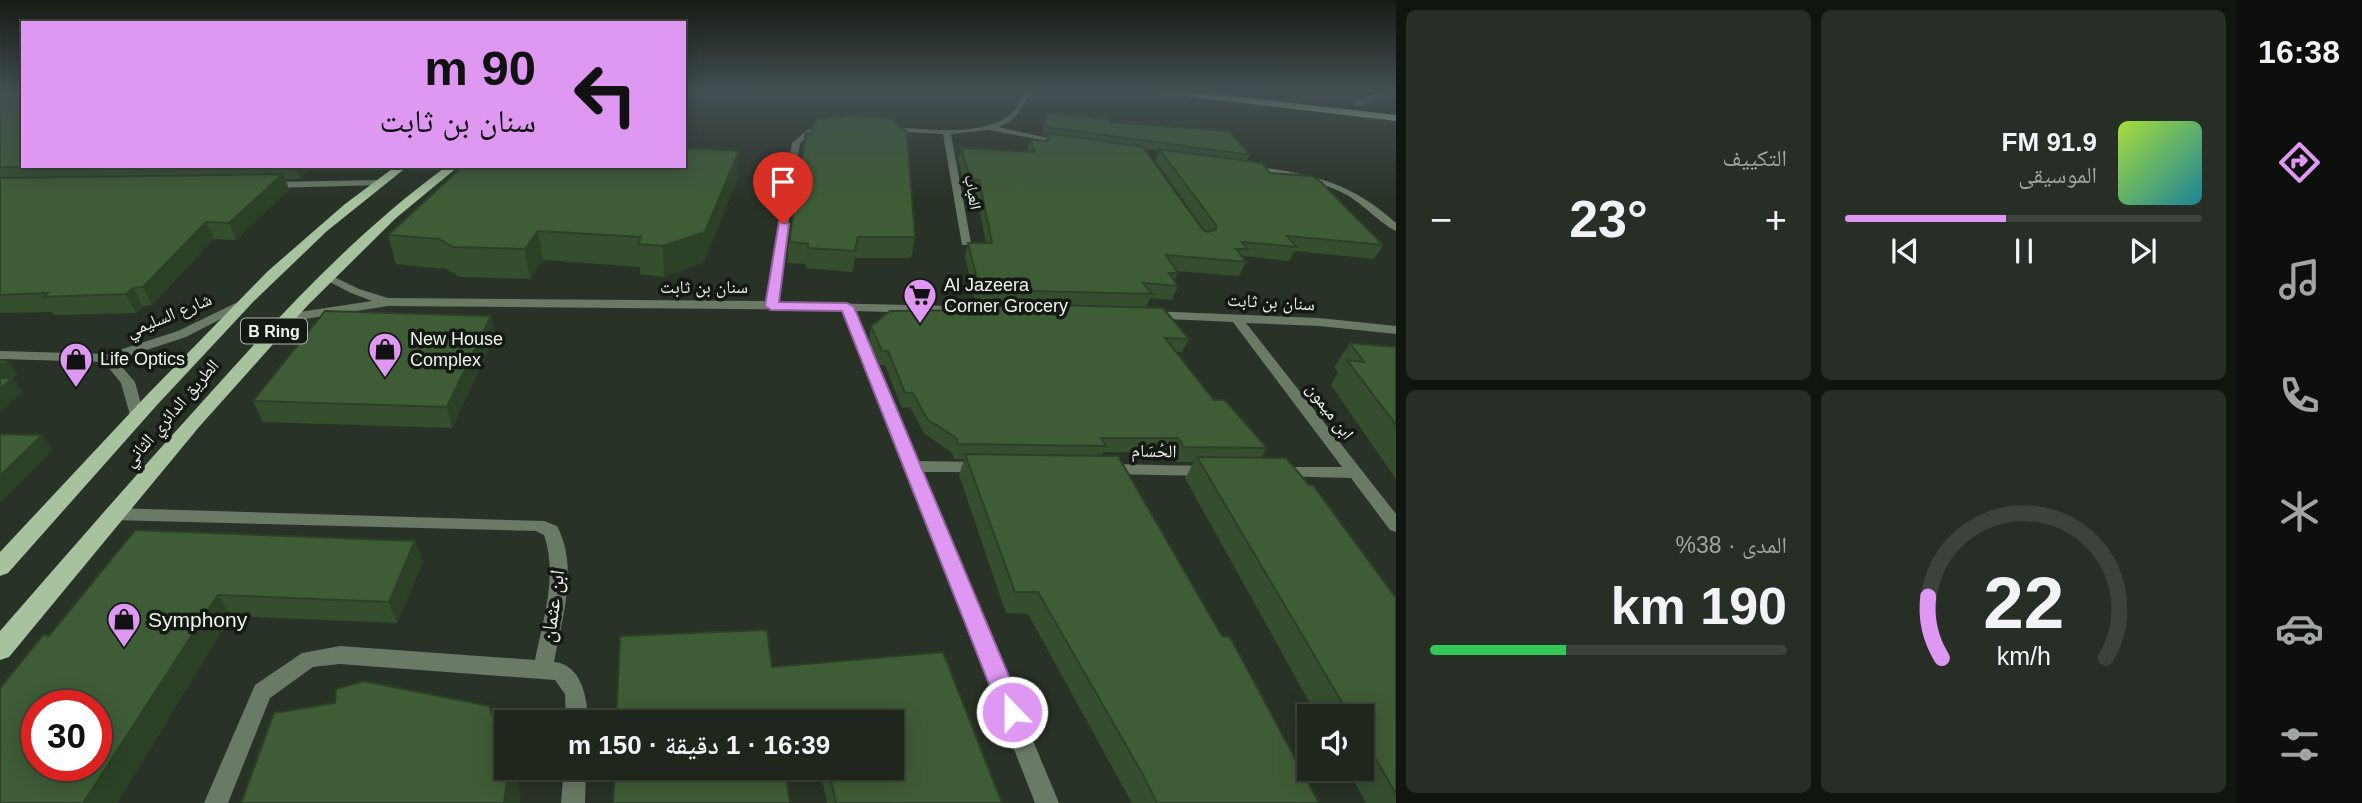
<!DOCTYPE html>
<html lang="ar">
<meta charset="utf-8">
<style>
:root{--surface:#1f261c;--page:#272e25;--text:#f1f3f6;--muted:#a1a5a3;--line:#3c433b;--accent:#de98f2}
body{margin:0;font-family:Arial,"Noto Naskh Arabic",sans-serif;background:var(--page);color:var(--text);direction:rtl;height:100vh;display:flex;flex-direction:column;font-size:26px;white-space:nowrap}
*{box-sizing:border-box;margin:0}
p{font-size:23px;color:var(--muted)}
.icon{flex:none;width:38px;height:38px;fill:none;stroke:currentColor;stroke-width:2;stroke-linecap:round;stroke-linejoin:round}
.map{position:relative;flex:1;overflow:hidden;direction:ltr}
.panel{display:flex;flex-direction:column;gap:10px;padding:10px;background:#11150f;width:840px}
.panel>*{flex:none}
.banner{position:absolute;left:21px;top:21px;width:665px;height:147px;border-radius:0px;box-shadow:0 4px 18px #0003,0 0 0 2px var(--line);direction:rtl;background:#de98f2;color:#111;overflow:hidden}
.tools{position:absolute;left:1297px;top:704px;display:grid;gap:14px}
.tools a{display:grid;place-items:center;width:77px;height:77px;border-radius:0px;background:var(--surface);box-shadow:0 4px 18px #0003,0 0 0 2px var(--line);font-size:35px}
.speed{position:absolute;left:21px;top:690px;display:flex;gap:14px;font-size:35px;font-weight:700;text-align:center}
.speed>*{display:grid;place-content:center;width:91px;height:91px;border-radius:50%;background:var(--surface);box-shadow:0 4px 18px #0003,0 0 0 2px var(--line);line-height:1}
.speed .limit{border:10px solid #d22;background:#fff;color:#111}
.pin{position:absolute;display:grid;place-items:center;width:60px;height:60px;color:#fff;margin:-72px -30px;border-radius:50% 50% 50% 0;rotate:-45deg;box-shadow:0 0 7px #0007}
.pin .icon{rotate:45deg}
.me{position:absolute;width:77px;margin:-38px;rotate:338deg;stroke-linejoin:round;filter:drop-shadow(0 0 5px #0008)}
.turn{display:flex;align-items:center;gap:24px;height:147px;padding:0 35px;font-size:32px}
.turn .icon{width:91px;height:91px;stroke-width:2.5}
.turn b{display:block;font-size:49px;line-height:60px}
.big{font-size:52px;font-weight:600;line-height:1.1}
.panel .tile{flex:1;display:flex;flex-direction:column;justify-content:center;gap:10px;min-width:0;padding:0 24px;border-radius:10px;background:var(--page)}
.panel .dial{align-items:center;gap:0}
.dial svg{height:182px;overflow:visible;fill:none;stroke:var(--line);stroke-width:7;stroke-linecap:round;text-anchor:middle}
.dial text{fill:var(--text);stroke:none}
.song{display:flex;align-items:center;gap:21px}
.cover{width:84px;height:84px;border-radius:10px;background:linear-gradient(135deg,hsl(80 70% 55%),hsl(190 70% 35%))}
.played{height:7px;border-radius:4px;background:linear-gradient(90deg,var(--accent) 45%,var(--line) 45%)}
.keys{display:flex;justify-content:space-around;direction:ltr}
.heat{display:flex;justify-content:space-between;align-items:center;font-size:38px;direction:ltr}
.charge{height:10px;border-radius:5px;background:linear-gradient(90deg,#34c759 38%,var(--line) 0)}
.panel .tiles{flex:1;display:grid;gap:10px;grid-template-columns:repeat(2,1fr)}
.trip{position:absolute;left:494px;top:710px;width:410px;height:70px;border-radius:0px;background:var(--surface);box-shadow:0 4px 18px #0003,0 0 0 2px var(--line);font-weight:600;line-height:70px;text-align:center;direction:rtl}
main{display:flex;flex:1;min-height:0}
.dock{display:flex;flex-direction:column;width:126px;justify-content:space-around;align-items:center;background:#0c0f0b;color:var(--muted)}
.dock .icon{width:49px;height:49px}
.dock .on{color:var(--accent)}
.dock b{font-size:32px;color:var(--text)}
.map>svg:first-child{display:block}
</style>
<main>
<nav class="dock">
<b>16:38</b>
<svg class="icon on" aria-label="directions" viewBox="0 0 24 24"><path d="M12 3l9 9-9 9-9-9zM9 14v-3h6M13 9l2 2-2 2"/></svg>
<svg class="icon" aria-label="music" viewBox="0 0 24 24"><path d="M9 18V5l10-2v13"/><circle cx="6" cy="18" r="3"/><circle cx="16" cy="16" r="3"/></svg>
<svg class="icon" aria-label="phone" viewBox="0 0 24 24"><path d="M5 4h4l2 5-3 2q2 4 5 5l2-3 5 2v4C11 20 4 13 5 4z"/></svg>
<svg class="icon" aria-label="climate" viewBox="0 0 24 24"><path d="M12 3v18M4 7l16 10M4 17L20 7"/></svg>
<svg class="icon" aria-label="car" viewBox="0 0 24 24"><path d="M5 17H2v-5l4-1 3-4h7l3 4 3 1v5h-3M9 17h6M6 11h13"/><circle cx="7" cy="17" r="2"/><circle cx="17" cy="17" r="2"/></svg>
<svg class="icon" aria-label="filters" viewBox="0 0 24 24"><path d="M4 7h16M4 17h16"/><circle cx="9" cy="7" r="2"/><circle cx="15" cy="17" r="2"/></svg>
</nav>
<section class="panel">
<div class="tiles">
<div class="tile">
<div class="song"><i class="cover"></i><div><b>91.9 FM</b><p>الموسيقى</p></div></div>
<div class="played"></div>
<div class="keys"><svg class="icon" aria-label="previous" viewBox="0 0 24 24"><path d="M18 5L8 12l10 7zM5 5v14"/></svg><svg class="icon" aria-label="pause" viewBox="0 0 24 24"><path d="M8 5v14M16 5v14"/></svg><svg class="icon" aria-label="next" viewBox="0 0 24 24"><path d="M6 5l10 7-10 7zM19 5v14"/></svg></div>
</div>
<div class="tile"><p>التكييف</p>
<div class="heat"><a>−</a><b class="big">23°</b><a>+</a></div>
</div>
<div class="tile dial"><svg viewBox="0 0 100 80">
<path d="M14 69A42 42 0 1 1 86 69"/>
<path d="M14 69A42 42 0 0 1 8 42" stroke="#de98f2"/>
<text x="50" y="56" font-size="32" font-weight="700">22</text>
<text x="50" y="72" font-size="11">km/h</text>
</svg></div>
<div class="tile"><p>المدى · 38%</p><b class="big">190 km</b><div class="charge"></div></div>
</div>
</section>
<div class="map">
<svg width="1396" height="803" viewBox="0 0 1396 803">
<rect width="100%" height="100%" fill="#293226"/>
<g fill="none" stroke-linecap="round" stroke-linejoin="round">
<g fill="#6b7967" fill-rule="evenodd">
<path d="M1026,90H1033C1022,106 1018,120 998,127L1067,142L1063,144L988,130L951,134L971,243L970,245H962L943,134L887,131L883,129L887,127C922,128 983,139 1012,113C1018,107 1021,97 1026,90Z"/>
<polygon points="1373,90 1379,90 1380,97 1361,106 1355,106 1355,102 1373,94"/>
<polygon points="828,126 832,128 831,130 813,134 800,143 777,302 996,307 1002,311 996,315 855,311 917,461 981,462 986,463 989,467 986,471 981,472 921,472 1059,803 1035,803 842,310 388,306 286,322 280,318 286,314 372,301 351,293 324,279 324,275 328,274 359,289 388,298 766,301 792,143 807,130"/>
<path d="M1253,166C1313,175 1349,181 1396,223V231C1382,225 1363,204 1347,195C1317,178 1283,177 1250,171L1249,169Z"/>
<polygon points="378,180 381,181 381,185 271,188 266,185 271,182"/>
<polygon points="244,299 248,301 248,305 186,337 116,360 135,382 144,415 137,420 130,415 121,383 104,362 0,359 0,351 107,354 178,331"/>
<polygon points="1149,311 1319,318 1396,326 1396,334 1319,326 1246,323 1396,514 1396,532 1390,530 1351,478 1275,476 1273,472 1275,468 1281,467 1342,467 1233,322 1145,318 1143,315"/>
<polygon points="1109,464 1208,466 1214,467 1216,471 1214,475 1208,476 1109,474 1104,473 1101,469 1104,465"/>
<path d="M112,508L544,521L557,526C579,568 562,618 554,662C582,664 588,700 588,723H566L565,694L555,680L340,664L313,667L270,698L228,803H204L255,685L302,653L340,646L535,660C543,619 558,576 544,535L536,531L112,520L106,518L104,514L106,510Z"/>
<polygon points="564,768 586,768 585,803 561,803"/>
</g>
<g fill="#a7c39e" fill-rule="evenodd">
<polygon points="1153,90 1179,90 1396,115 1396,121 1157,93"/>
<polygon points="396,166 408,166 327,231 254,301 157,405 8,573 0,576 0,552 145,397 268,271 345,204"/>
<path d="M447,166H459L396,218L308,305L199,427L9,657L0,660V631C67,554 134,477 203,401C278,317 355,233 447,166Z"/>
</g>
</g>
<g fill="#354f2e" fill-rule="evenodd">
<polygon points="0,90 23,166 314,166 300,179 285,179 289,190 236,240 214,239 152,305 143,306 136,313 54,315 52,312 0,313"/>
<path d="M1045,113L1110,122L1250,155L1247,161L1270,173L1383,245L1374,259L1295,251L1289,261L1244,256L1243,258L1246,262L1239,276L1176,271L1178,273L1174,280L1178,286L1172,300L1150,298L1146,308L1189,339L1182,352H1176L1214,400L1267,448L1261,458L1396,598V803H1366L1347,768H1362V716H1317L1185,478L1194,462H1176L1171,453L1103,452L1102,456L1319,803H1132L1028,614L1006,613L959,475L964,459H954L952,453L924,433L910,407L902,408L885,365H880L869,340L871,326L981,310L983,304H976L965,257L968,243H986L976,192H967L958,160L961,148L1027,152L1030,140L1046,141L1047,135L1044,134L1043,120ZM1144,149L1159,151L1155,160L1205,231L1203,230Z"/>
<polygon points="811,134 915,237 911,258 855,258 852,272 806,268 806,264 787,263 789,242"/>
<polygon points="738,178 704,262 664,277 640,274 640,267 543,260 530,279 460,277 446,269 396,264 388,235"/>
<polygon points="495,336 452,428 263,422 253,401"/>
<polygon points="1350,343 1396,347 1396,479 1331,385 1338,373 1334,367"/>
<polygon points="415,541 423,562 397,623 231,616 117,803 0,803 49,636"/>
<polygon points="772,667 1002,803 827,803 820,771 787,777 615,768 891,768"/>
</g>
<g fill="#2b4025">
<polygon points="739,151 738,178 704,262 664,277 663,246"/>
<polygon points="296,166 314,166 300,179"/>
<polygon points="283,174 289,190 236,240 229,223"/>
<polygon points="206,222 214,239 152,305 143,287"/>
<polygon points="538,231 543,260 530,279 525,249"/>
<polygon points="133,288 143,306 136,313 126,294"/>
<polygon points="491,316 495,336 452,428 447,407"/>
<polygon points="8,360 18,374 13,378 23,392 0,413 0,366"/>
<polygon points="42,435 53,450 0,503 0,476"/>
<polygon points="415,541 423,562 397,623 389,602"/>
<polygon points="218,595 231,616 117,803 83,803"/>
<polygon points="509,768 513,768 521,792 520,803 504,803"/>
</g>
<g fill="#3e5c35" stroke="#2b4025" stroke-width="2" fill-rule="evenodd">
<polygon points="0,90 23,90 23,166 98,166 0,167"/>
<polygon points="1045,113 1109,119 1110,122 1229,131 1250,155 1046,127"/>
<polygon points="848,115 892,118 907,132 915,237 858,237 855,251 808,248 808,244 789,242 806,133 811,134 813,123 819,119"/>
<polygon points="1048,133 1143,147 1203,230 1208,232 1216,229 1216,225 1159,149 1262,163 1270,173 1312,176 1321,182 1383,245 1287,236 1297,247 1242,242 1248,249 1236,249 1246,262 1166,255 1178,273 1169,273 1178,286 1143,283 1152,294 980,290 968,243 992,243 979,180 970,179 961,148 1035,152 1030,140 1049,141"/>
<polygon points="684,148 739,151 705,232 663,246 638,244 641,237 538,231 525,249 453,247 439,239 388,235 463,166 684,166"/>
<polygon points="283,174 229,223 206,222 143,287 133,288 126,294 43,297 48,293 0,295 0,178"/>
<polygon points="983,303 1163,308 1189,339 1165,338 1214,400 1225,400 1267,448 1184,447 1178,438 1101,438 1106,446 958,444 956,438 927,419 913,393 905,393 888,351 882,351 871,326 890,311 985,310"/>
<polygon points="325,311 491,316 447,407 253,401"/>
<polygon points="1350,343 1396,347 1396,425 1347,360 1364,362"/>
<polygon points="0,360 8,360 0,366"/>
<polygon points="0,378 13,378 0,389"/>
<polygon points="0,434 42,435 0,476"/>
<polygon points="965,454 1118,456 1222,636 1230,637 1319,803 1157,803 1142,773 1038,592 1015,592"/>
<polygon points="1197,457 1286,458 1309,485 1313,485 1396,598 1396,794 1362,735 1362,716 1350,716"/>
<path d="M135,530L415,541L389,602L218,595L83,803H0V688L43,635L49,636ZM37,705H96V765H37Z"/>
<polygon points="767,630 772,667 943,652 1002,803 836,803 828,768 891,768 891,723 616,723 620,636"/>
<polygon points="363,681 489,706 506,748 506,768 509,768 504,803 241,803 274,713 335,703 336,689"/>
<polygon points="615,768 785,768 790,803 613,803"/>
</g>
<linearGradient id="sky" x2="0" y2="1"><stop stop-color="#171c15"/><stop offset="0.45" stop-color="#434f52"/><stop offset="1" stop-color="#434f52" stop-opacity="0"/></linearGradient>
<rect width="1396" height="202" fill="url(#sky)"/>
<polygon fill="#de98f2" stroke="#90639d" stroke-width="2" points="779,222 789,224 779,302 847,303 854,307 1024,712 1020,720 1012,723 1003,720 1000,712 842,311 771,310 765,306"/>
<defs>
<symbol id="supermarket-pin" viewBox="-11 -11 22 30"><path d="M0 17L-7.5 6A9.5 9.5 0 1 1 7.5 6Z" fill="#de98f2" stroke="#141913"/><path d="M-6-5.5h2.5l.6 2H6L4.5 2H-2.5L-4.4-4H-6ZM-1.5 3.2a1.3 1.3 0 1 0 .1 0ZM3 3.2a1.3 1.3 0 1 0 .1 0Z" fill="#111"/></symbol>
<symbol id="shop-pin" viewBox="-11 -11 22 30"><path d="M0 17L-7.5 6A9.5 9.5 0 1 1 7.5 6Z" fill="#de98f2" stroke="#141913"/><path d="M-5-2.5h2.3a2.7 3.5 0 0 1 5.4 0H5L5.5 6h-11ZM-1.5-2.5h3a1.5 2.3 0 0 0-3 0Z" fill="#111"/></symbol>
</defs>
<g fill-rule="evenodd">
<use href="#supermarket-pin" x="901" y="276" width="38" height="52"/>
<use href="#shop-pin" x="366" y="330" width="38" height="52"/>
<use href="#shop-pin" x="57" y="340" width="38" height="52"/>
<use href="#shop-pin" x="105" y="600" width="38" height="52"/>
</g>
<g text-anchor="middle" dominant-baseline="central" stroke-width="7" stroke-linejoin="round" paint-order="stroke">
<g font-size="16" fill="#eef4ec" stroke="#141913">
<text transform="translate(973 192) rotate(80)">العباب</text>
</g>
<rect fill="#141913" stroke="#adb2ab" stroke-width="2" x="241" y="318.5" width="66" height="25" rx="5"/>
<g font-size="16" font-weight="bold" fill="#eef4ec">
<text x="274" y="331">B Ring</text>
</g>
<g font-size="18" fill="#eef4ec" stroke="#141913" text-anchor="start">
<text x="944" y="285">Al Jazeera<tspan x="944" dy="21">Corner Grocery</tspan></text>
<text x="410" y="339">New House<tspan x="410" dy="21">Complex</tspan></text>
<text x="100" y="359">Life Optics</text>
</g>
<g font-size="18" fill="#eef4ec" stroke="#141913">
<text x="704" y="287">سنان بن ثابت</text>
<text transform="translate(1271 302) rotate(3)">سنان بن ثابت</text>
<text transform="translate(169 315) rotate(-22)">شارع السليمي</text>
<text transform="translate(1330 411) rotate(53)">ابن ميمون</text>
<text transform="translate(171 413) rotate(-49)">الطريق الدائري الثاني</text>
<text transform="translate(1154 451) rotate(1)">الحُسَام</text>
</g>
<g font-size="21" fill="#eef4ec" stroke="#141913">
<text transform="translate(552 606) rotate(-82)">ابن عثمان</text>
</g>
<g font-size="21" fill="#eef4ec" stroke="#141913" text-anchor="start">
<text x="148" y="619">Symphony</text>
</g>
</g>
</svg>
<div class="tools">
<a><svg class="icon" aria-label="sound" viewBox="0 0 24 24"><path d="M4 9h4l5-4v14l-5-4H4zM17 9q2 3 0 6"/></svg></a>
</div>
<div class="speed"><div class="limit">30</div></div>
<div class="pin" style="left:783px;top:224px;background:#d93025"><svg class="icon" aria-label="arrive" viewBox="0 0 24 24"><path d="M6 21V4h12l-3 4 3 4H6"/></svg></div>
<svg class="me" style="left:1012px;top:712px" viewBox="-20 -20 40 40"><circle r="17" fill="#de98f2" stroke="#fff" stroke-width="3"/><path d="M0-11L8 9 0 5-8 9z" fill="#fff"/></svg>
<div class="trip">16:39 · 1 دقيقة · 150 m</div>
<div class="banner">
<div class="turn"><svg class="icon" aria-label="left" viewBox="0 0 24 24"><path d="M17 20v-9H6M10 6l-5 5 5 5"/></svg><div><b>90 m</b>سنان بن ثابت</div></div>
</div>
</div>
</main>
